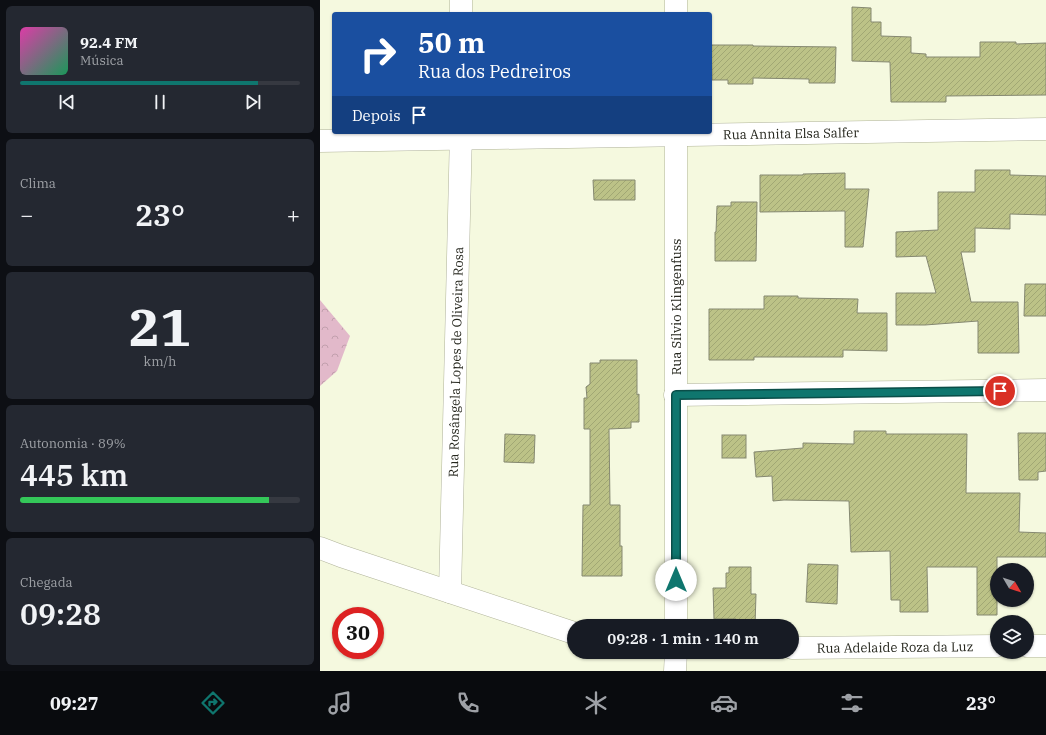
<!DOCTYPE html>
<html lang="pt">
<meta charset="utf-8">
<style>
:root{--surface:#171b24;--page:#242831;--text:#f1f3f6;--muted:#9ea1a6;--line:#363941;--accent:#0f766e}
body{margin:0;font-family:"IBM Plex Serif",serif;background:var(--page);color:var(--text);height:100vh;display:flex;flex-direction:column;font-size:15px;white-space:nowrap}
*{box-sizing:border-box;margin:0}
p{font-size:13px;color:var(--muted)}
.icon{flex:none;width:22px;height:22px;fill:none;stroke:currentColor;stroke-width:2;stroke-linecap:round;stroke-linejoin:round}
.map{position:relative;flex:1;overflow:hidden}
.side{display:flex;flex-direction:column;gap:6px;padding:6px;background:#0d0f14;width:320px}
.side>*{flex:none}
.hud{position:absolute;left:12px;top:12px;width:380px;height:122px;border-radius:4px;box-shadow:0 1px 3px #0004;background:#1a4fa0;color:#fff;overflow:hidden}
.needle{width:26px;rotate:129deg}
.controls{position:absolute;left:670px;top:563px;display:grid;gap:8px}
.controls a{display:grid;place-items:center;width:44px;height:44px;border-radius:50%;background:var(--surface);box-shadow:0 1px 3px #0004;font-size:20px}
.speed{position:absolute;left:12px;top:607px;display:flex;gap:8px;font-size:20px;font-weight:700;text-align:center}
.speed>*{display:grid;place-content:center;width:52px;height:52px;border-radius:50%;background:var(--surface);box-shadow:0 1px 3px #0004;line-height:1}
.speed .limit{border:6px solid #d22;background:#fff;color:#111}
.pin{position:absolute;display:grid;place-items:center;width:34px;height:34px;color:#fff;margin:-17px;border:2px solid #fff;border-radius:50%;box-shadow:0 1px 4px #0007}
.me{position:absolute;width:44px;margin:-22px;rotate:0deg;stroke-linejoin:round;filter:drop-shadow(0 0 3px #0008)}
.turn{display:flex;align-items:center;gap:14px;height:84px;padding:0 20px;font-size:18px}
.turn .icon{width:52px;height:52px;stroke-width:2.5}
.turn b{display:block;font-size:28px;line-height:34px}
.then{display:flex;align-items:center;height:38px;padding:0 20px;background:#0003;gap:8px;font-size:15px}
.big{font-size:30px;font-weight:600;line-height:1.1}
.side .tile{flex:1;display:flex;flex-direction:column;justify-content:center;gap:6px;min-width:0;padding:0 14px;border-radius:6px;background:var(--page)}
.side .dial{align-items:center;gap:0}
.dial b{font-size:52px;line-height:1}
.song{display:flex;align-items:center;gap:12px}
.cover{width:48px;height:48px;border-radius:6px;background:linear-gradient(135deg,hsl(320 70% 55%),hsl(150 70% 35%))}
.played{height:4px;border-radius:2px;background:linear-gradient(90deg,var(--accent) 85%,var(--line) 85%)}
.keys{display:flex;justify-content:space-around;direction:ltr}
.heat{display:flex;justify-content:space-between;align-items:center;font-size:22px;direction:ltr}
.charge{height:6px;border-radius:3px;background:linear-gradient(90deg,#34c759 89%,var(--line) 0)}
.trip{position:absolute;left:247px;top:619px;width:232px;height:40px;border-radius:20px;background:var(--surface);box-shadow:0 1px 3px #0004;font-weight:600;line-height:40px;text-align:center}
.tab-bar{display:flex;height:64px;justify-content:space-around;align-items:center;background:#090b0e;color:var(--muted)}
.tab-bar .icon{width:28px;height:28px}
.tab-bar .selected{color:var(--accent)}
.tab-bar b{font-size:18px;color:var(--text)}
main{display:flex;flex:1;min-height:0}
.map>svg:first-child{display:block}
</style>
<main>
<section class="side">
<div class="tile">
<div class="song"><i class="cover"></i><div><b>92.4 FM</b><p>Música</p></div></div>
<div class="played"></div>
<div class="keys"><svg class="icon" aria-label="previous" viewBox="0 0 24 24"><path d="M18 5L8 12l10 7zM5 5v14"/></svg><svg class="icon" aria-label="pause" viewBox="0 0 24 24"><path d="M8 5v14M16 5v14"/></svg><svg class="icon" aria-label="next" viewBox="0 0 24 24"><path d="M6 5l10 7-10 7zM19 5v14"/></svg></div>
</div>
<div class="tile"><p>Clima</p>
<div class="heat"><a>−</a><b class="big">23°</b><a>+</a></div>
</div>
<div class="tile dial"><b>21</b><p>km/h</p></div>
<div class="tile"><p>Autonomia · 89%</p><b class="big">445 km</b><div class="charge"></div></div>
<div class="tile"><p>Chegada</p><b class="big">09:28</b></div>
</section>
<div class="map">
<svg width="726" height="671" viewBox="0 0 726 671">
<defs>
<pattern id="forest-crowns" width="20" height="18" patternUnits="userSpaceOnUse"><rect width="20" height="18" fill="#e2b9ca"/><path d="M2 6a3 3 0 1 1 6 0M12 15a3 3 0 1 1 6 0" fill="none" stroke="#c29fad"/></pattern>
<pattern id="building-hatch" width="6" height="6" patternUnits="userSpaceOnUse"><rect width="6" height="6" fill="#bcc287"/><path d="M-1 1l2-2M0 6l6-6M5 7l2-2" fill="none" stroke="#a1a774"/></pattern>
</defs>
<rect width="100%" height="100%" fill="#f5f9df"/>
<polygon fill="url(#forest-crowns)" points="0,300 30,336 17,371 0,386"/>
<g fill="url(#building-hatch)" stroke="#858871">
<polygon points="532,7 551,8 551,22 561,22 561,36 591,37 591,53 606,54 606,57 660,57 660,42 696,42 696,44 726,43 726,95 626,96 626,102 571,102 570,62 532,61"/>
<polygon points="391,45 433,45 433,46 516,47 515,83 489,83 489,79 433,78 433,84 408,84 408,80 392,80"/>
<polygon points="655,170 690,170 690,175 726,176 726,215 690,214 690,229 655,228 655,252 641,252 651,302 698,302 699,353 658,353 658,321 605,325 576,325 576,293 616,293 606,256 576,257 576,232 618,230 618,192 655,192"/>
<polygon points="525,173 525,189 549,189 543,247 525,247 525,211 440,212 440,175 483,175 483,174"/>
<polygon points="273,180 315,180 315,200 274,200"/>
<polygon points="411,202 437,202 436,261 395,261 395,232 396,232 397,206 411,206"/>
<polygon points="705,284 726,284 726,316 704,316"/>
<polygon points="444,296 478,296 478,298 538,299 537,313 567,313 567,351 523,350 523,357 434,357 434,360 389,360 389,309 444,309"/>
<polygon points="280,360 317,360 317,395 319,394 319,422 311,422 311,428 289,429 290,505 300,505 300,546 302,546 302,576 262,576 263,505 270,505 270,429 264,429 264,398 267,398 266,387 270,384 270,363 280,363"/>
<polygon points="534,431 566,431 566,434 647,434 646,493 700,493 699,532 726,533 726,557 677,557 677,615 657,615 657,567 607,567 608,612 580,612 580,600 571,600 570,551 531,552 529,501 464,500 453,501 452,476 436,477 434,452 483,448 483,443 534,444"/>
<polygon points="698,433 726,433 726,471 718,472 718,480 699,480"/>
<polygon points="185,434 215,435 214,463 184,462"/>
<rect x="402" y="435" width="24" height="23"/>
<polygon points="488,564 518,565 517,604 486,602"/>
<polygon points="409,567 431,567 431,594 436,594 435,626 416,626 416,619 394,619 393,588 406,588 406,573 409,573"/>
</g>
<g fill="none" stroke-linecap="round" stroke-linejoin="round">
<defs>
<g id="minor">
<polyline points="141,14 141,0"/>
<polyline points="356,14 356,0"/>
<path id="s1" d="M0,141L726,129"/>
<polyline points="355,395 726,390"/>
<path id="s2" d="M130,592L141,132"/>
<polyline points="356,626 356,132"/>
<polyline points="707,646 726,646"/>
<path id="s3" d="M472,648L677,646"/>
</g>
<g id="major">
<polyline points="0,548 21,556 254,633"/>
<polyline points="355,671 356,652"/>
</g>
</defs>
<use href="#minor" stroke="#b0b39a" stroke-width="23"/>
<use href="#major" stroke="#b0b39a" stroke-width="23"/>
<use href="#minor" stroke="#fff" stroke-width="22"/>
<use href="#major" stroke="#fff" stroke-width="22"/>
</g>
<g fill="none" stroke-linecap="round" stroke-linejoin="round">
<defs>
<polyline id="route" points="356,580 356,395 680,391"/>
</defs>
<use href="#route" stroke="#0a4d48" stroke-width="10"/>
<use href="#route" stroke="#0f766e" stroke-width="7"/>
</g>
<g text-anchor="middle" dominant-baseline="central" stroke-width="3.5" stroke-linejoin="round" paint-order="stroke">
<g font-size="13" fill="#25261d" stroke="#fff">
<text stroke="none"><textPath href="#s1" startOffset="471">Rua Annita Elsa Salfer</textPath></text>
<text transform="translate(356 307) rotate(-90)">Rua Sílvio Klingenfuss</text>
<text stroke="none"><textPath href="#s2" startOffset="230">Rua Rosângela Lopes de Oliveira Rosa</textPath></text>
<text stroke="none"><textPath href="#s3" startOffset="103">Rua Adelaide Roza da Luz</textPath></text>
</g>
</g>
</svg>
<div class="controls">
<a><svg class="needle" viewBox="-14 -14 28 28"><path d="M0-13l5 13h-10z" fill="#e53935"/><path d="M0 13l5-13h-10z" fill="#9ea1a6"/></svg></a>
<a><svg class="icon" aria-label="layers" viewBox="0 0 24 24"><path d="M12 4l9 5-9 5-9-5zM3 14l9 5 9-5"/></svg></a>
</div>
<div class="speed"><div class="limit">30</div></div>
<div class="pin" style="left:680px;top:391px;background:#d93025"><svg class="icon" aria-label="arrive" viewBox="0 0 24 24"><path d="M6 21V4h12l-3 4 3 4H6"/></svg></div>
<svg class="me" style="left:356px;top:580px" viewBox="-20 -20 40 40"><circle r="19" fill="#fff"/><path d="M0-13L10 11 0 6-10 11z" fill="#0f766e"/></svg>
<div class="trip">09:28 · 1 min · 140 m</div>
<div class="hud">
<div class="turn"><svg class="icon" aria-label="right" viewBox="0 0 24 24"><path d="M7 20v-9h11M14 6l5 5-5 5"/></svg><div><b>50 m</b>Rua dos Pedreiros</div></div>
<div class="then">Depois<svg class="icon" aria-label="arrive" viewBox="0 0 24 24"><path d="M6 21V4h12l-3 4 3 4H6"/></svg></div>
</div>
</div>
</main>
<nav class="tab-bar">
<b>09:27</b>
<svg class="icon selected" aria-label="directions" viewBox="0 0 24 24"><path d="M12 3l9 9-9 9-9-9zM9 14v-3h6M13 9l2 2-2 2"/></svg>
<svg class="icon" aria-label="music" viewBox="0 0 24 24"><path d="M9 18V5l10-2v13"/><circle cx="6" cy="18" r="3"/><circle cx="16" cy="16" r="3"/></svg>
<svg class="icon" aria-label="phone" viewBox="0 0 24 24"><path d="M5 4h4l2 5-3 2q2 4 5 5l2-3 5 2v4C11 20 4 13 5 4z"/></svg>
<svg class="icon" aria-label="climate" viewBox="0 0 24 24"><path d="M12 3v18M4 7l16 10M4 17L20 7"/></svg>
<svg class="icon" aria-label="car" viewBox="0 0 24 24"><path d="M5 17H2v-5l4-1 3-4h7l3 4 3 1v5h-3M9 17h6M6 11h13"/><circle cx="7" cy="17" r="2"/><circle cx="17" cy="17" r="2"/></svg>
<svg class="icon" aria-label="filters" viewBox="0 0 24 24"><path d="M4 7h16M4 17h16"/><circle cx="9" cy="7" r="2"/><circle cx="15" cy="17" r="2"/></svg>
<b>23°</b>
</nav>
